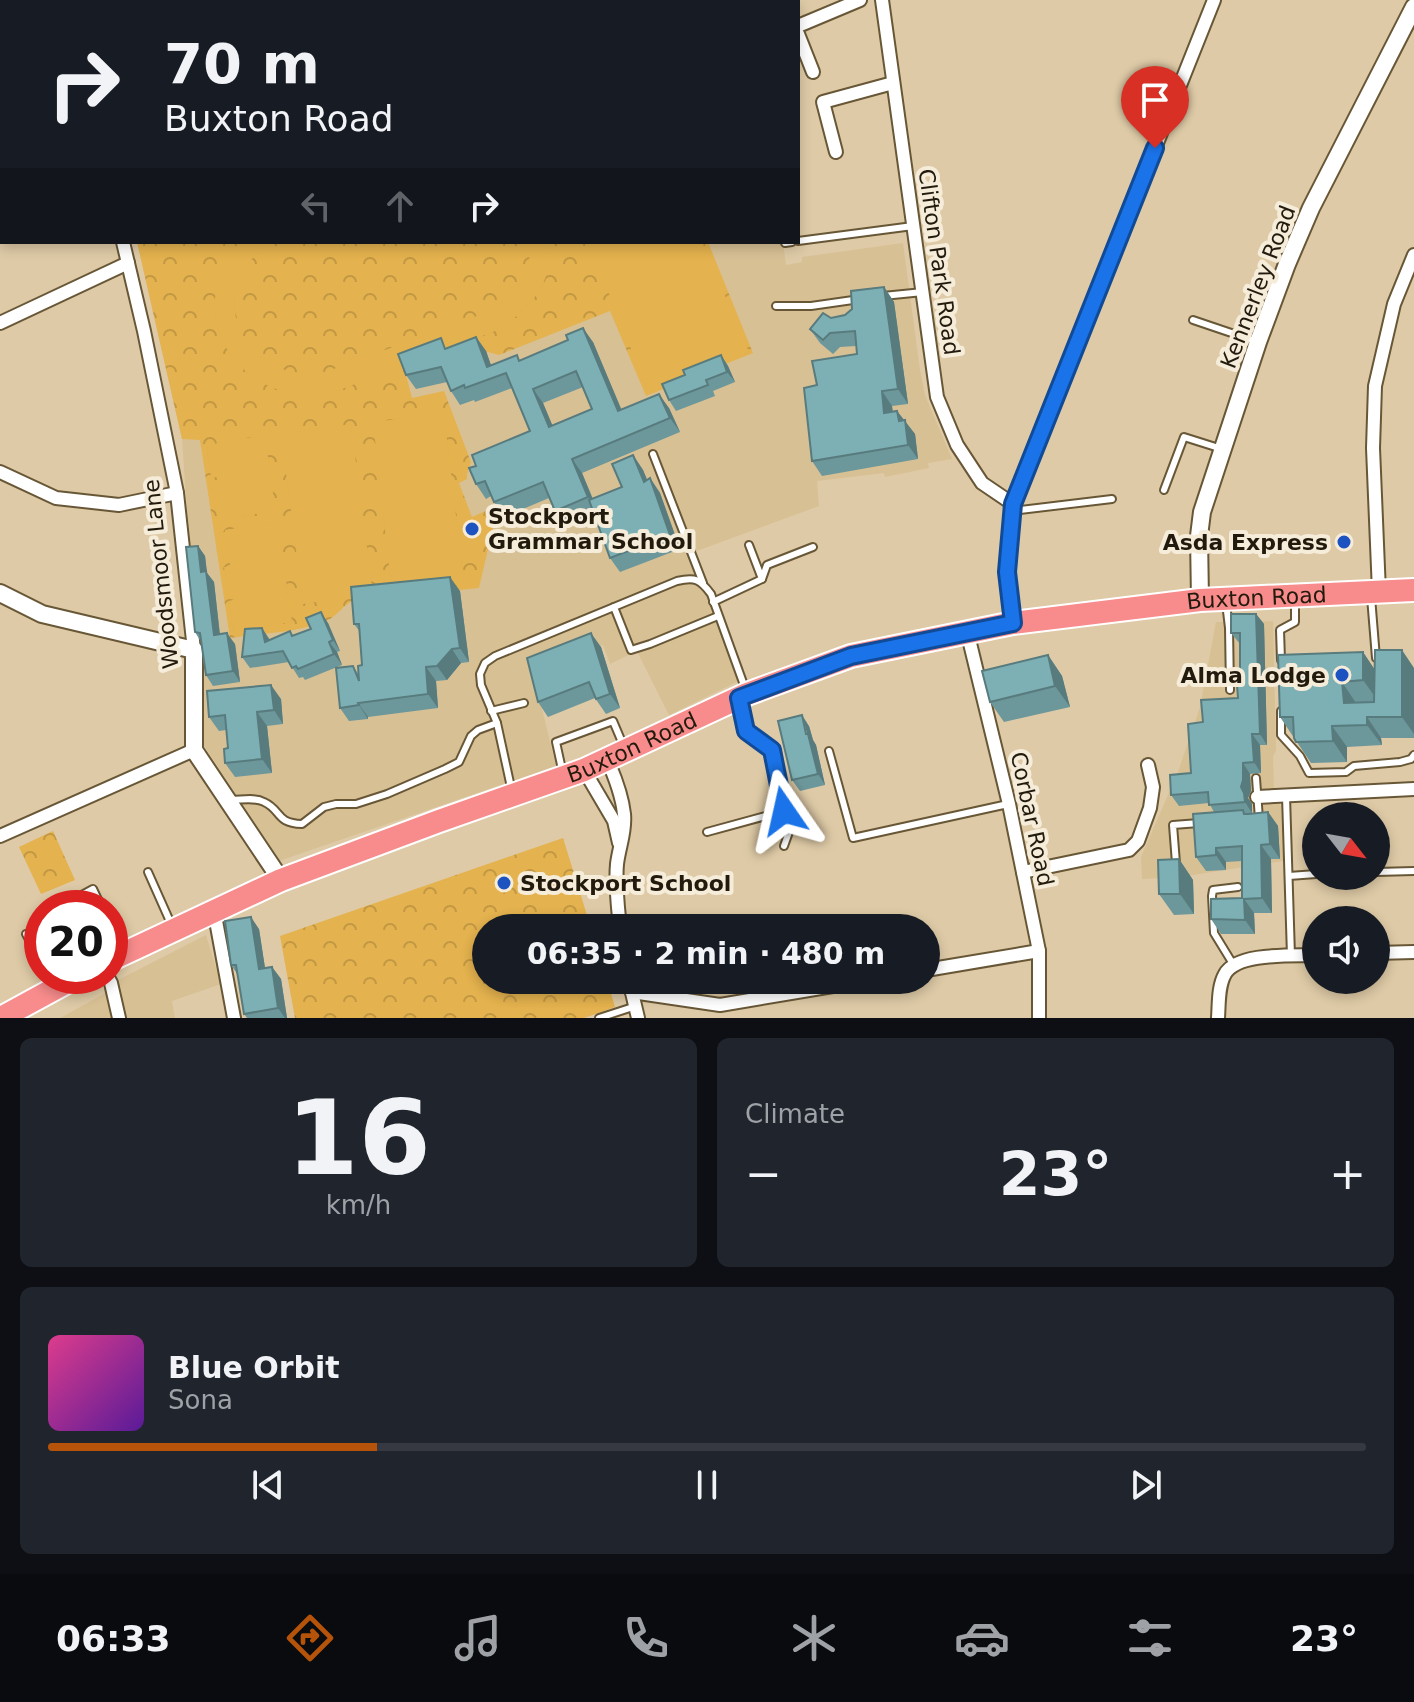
<!DOCTYPE html>
<meta charset="utf-8">
<style>
:root{--surface:#171b24;--page:#20242c;--text:#f1f3f6;--muted:#9ea1a6;--line:#363941;--accent:#b45309}
body{margin:0;font-family:"DejaVu Sans",sans-serif;background:var(--page);color:var(--text);height:100vh;display:flex;flex-direction:column;font-size:30px;white-space:nowrap}
*{box-sizing:border-box;margin:0}
p{font-size:26px;color:var(--muted)}
.icon{flex:none;width:44px;height:44px;fill:none;stroke:currentColor;stroke-width:2;stroke-linecap:round;stroke-linejoin:round}
.map{position:relative;height:1018px;overflow:hidden}
.drawer{display:flex;flex-direction:column;gap:20px;padding:20px;background:#0d0f14;flex:1}
.drawer>*{flex:none}
.guide{position:absolute;left:0px;top:0px;width:800px;height:244px;box-shadow:0 4px 12px #0003;background:#171b24;color:var(--text);overflow:hidden}
.needle{width:52px;rotate:121deg}
.buttons{position:absolute;left:1302px;top:802px;display:grid;gap:16px}
.buttons a{display:grid;place-items:center;width:88px;height:88px;border-radius:50%;background:var(--surface);box-shadow:0 4px 12px #0003;font-size:40px}
.speed{position:absolute;left:24px;top:890px;display:flex;gap:16px;font-size:40px;font-weight:700;text-align:center}
.speed>*{display:grid;place-content:center;width:104px;height:104px;border-radius:50%;background:var(--surface);box-shadow:0 4px 12px #0003;line-height:1}
.speed .limit{border:12px solid #d22;background:#fff;color:#111}
.pin{position:absolute;display:grid;place-items:center;width:68px;height:68px;color:#fff;margin:-82px -34px;border-radius:50% 50% 50% 0;rotate:-45deg;box-shadow:0 0 8px #0007}
.pin .icon{rotate:45deg}
.me{position:absolute;width:88px;margin:-44px;rotate:349deg;stroke-linejoin:round;filter:drop-shadow(0 0 6px #0008)}
.turn{display:flex;align-items:center;gap:28px;height:168px;padding:0 32px;font-size:36px}
.turn .icon{width:104px;height:104px;stroke-width:2.5}
.turn b{display:block;font-size:56px;line-height:68px}
.lanes{display:flex;align-items:center;height:76px;padding:0 32px;background:#0003;justify-content:center;gap:40px;direction:ltr}
.lanes .off{opacity:.35}
.big{font-size:60px;font-weight:800;line-height:1.1}
.drawer .card{flex:1;display:flex;flex-direction:column;justify-content:center;gap:12px;min-width:0;padding:0 28px;border-radius:12px;background:var(--page)}
.drawer .dial{align-items:center;gap:0}
.dial b{font-size:104px;line-height:1}
.song{display:flex;align-items:center;gap:24px}
.cover{width:96px;height:96px;border-radius:12px;background:linear-gradient(135deg,hsl(330 70% 55%),hsl(270 70% 35%))}
.played{height:8px;border-radius:4px;background:linear-gradient(90deg,var(--accent) 25%,var(--line) 25%)}
.keys{display:flex;justify-content:space-around;direction:ltr}
.heat{display:flex;justify-content:space-between;align-items:center;font-size:44px;direction:ltr}
.drawer .tiles{flex:1;display:grid;gap:20px;grid-template-columns:1fr 1fr}
.card:last-child{grid-column:span 2}
.trip{position:absolute;left:472px;top:914px;width:468px;height:80px;border-radius:40px;background:var(--surface);box-shadow:0 4px 12px #0003;font-weight:800;line-height:80px;text-align:center}
.dock{display:flex;height:128px;justify-content:space-around;align-items:center;background:#090b0e;color:var(--muted)}
.dock .icon{width:56px;height:56px}
.dock .active{color:var(--accent)}
.dock b{font-size:36px;color:var(--text)}
.map>svg:first-child{display:block}
</style>
<div class="map">
<svg width="1414" height="1018" viewBox="0 0 1414 1018">
<defs>
<pattern id="park-crowns" width="20" height="18" patternUnits="userSpaceOnUse" patternTransform="scale(2)"><rect width="20" height="18" fill="#e4b24e"/><path d="M2 6a3 3 0 1 1 6 0M12 15a3 3 0 1 1 6 0" fill="none" stroke="#c39843"/></pattern>
</defs>
<rect width="100%" height="100%" fill="#decaa6"/>
<g fill="#d8c095">
<polygon points="137,242 783,242 786,265 802,262 802,257 903,243 920,370 925,395 952,459 928,463 929,468 885,477 884,473 817,481 819,506 694,552 745,678 669,715 637,651 610,664 603,645 533,672 556,766 279,861 203,744 182,439"/>
<polygon points="1273,621 1276,750 1273,757 1274,791 1281,807 1283,861 1180,877 1142,879 1141,857 1178,772 1200,707 1216,622"/>
<polygon points="206,935 221,984 172,1001 175,1018 60,1018 102,995 122,978"/>
</g>
<g fill="url(#park-crowns)">
<path d="M137,242H708L753,353L646,396L610,311L499,355L488,352L459,364L405,371L412,398L444,391L471,462L467,474V479L459,483L472,517L490,509L495,519L479,588L353,601C343,605 338,615 328,620C299,633 262,633 230,638L200,440L182,439Z"/>
<polygon points="53,831 75,880 41,894 19,847"/>
<polygon points="563,838 591,928 486,928 486,980 607,980 615,1007 584,1018 295,1018 280,936"/>
</g>
<g fill="#e4b24e">
<path d="M240,242H272C202,286 237,380 320,374L485,313C518,295 529,280 531,242H551C553,284 528,313 493,332L310,401L307,396C226,389 185,306 240,242Z"/>
<polygon points="591,242 702,242 749,352 648,392 589,243"/>
<polygon points="444,413 464,584 392,592 373,422"/>
<polygon points="351,424 373,594 303,604 281,434"/>
<polygon points="258,436 259,440 265,439 270,469 263,471 265,479 271,478 275,508 269,509 269,512 224,519 223,516 217,516 212,487 219,485 217,477 211,478 207,448 213,447 213,444"/>
<polygon points="271,523 272,525 278,525 282,554 276,556 277,559 283,558 287,588 281,590 282,593 287,592 292,622 240,631 239,630 233,631 229,601 236,599 235,596 228,597 224,567 230,566 230,562 224,563 219,533 225,532 225,530"/>
</g>
<g fill="none" stroke-linecap="round" stroke-linejoin="round">
<defs>
<g id="service">
<polyline points="798,241 913,226"/>
<polyline points="785,243 792,242"/>
<polyline points="883,296 923,292"/>
<polyline points="776,306 811,306 860,299"/>
<polyline points="1193,320 1258,342"/>
<polyline points="653,454 703,583"/>
<polyline points="1164,490 1184,437 1222,449"/>
<polyline points="1012,511 1112,499"/>
<polyline points="749,545 762,579"/>
<polyline points="1371,597 1376,658"/>
<polyline points="713,602 762,579 767,565 813,547"/>
<polyline points="1226,603 1229,628 1230,690"/>
<polyline points="614,607 631,650 650,644 718,616"/>
<polyline points="1281,660 1280,630 1295,622 1295,600"/>
<polyline points="740,702 746,731 772,750 789,832 784,846"/>
<polyline points="491,711 524,703"/>
<polyline points="1281,711 1281,735 1300,756 1309,773 1346,772 1354,766 1400,762 1411,759 1414,755"/>
<polyline points="829,751 853,838 1008,804"/>
<polyline points="563,774 556,742 613,721 624,747"/>
<polyline points="1256,778 1259,819"/>
<path d="M512,792L497,723L481,685L480,674L485,663L495,656L677,581C695,577 700,579 711,594L745,688"/>
<polyline points="1286,796 1291,956"/>
<path d="M232,800C242,800 255,797 264,802C282,810 275,823 302,824L324,807L336,804H356L387,794L445,769L459,762L471,736L478,730L497,723"/>
<polyline points="707,832 784,811"/>
<polyline points="1176,863 1173,825 1199,823"/>
<polyline points="148,872 172,926"/>
<polyline points="1376,872 1414,871"/>
<polyline points="1289,876 1316,874"/>
<polyline points="58,908 93,889 102,908"/>
<polyline points="110,924 123,949"/>
<polyline points="26,934 42,964"/>
<polyline points="1233,964 1214,933 1212,896 1213,890 1238,887"/>
<polyline points="599,1018 636,1006"/>
</g>
<g id="minor">
<polyline points="882,0 937,397 957,445 982,483 1013,504"/>
<polyline points="43,2 46,0"/>
<polyline points="285,2 289,0"/>
<polyline points="798,26 860,0"/>
<polyline points="0,31 2,33"/>
<polyline points="798,34 813,72"/>
<polyline points="0,136 2,135"/>
<polyline points="836,152 823,102 893,83"/>
<polyline points="123,242 144,331 177,493 194,650"/>
<polyline points="0,323 128,263"/>
<polyline points="0,472 56,498 119,505 177,493"/>
<polyline points="1379,592 1373,448 1375,386 1394,304 1414,255"/>
<polyline points="1013,623 1007,572 1013,504 1214,0"/>
<polyline points="967,631 1009,804 1039,951 1039,1018"/>
<path d="M607,759C615,777 622,795 624,814C626,831 619,847 617,864C615,885 618,907 620,928"/>
<polyline points="584,770 614,821 619,843"/>
<polyline points="1257,797 1414,789"/>
<polyline points="0,836 194,750"/>
<polyline points="1023,872 1129,850 1138,841 1150,808 1153,787 1148,765"/>
<polyline points="214,910 234,1018"/>
<polyline points="1376,953 1414,952"/>
<polyline points="926,970 1039,951"/>
<polyline points="107,976 111,983 119,1018"/>
<polyline points="629,980 638,1018"/>
<polyline points="632,992 720,1005 869,980"/>
<path d="M1218,1018C1219,1004 1218,986 1225,974C1237,952 1293,956 1316,955"/>
</g>
<g id="tertiary">
<polyline points="0,593 42,614 194,650 194,750 281,880"/>
<polyline points="1200,600 1199,536 1202,512 1258,342 1287,264 1311,208 1414,7"/>
</g>
<g id="trunk">
<path id="s1" d="M110,960L281,880L439,821L584,770L747,694L851,656L1013,623L1200,600L1414,590"/>
<polyline points="1,1018 78,976"/>
</g>
</defs>
<use href="#service" stroke="#685736" stroke-width="10"/>
<use href="#minor" stroke="#685736" stroke-width="16"/>
<use href="#tertiary" stroke="#685736" stroke-width="20"/>
<use href="#trunk" stroke="#fff" stroke-width="26"/>
<use href="#service" stroke="#fff" stroke-width="6"/>
<use href="#minor" stroke="#fff" stroke-width="12"/>
<use href="#tertiary" stroke="#fff" stroke-width="16"/>
<use href="#trunk" stroke="#f88c8c" stroke-width="22"/>
<defs>
<g id="rail">
<polyline points="501,2 505,0"/>
<polyline points="518,2 523,0"/>
<polyline points="0,224 2,223"/>
</g>
</defs>
<use href="#rail" stroke="#403726" stroke-width="7"/>
<use href="#rail" stroke="#f6ecda" stroke-width="4" stroke-dasharray="12" stroke-linecap="butt"/>
</g>
<g fill="#6c979b" fill-rule="evenodd">
<polygon points="884,287 894,302 908,404 892,406 893,412 897,411 915,434 918,459 822,476 812,461 817,385 857,354 856,346 840,347 833,354 820,343 810,329 831,318 845,315"/>
<path d="M476,337L486,351L491,365L520,360L593,342L621,410L669,408L680,432L582,473L593,499L622,487L633,455L643,470L647,480L650,478L660,493L680,549L620,572L610,558L594,513L565,525L555,511L549,498L504,517L494,502L491,496L486,499L476,484V466L530,431L512,388L475,402L474,400L460,405L451,391L447,382L416,389L406,375L448,348ZM583,387L592,409L552,425L543,403Z"/>
<polygon points="721,355 728,366 735,382 713,391 715,396 676,411 669,400 685,375"/>
<polygon points="198,546 205,556 207,573 214,582 220,634 235,644 240,682 213,686 206,675 201,642 195,632"/>
<polygon points="460,591 469,662 461,663 447,680 436,681 438,708 368,717 368,719 349,721 340,708 353,666 359,675 362,665 360,632 354,624"/>
<polygon points="1256,614 1264,624 1267,745 1260,745 1261,773 1250,774 1251,791 1248,798 1252,804 1252,813 1245,813 1248,814 1268,812 1278,826 1280,859 1271,859 1272,913 1254,913 1255,934 1221,934 1211,919 1242,898 1242,861 1226,862 1226,870 1206,871 1196,857 1214,812 1209,803 1179,806 1171,795 1191,773 1203,722 1238,698 1240,671 1240,644 1231,633"/>
<polygon points="328,623 340,651 337,652 342,665 305,680 303,677 299,678 289,662 250,668 242,657 262,628 270,640 290,631 293,635"/>
<polygon points="601,647 620,708 606,714 595,698 548,717 538,702"/>
<polygon points="1363,652 1374,669 1414,668 1414,738 1381,738 1382,745 1347,747 1347,762 1311,763 1280,717"/>
<polygon points="1048,655 1062,676 1070,707 1004,722 990,702"/>
<polygon points="281,699 283,724 267,726 272,773 235,777 225,763 228,748 226,730 219,731 209,717"/>
<polygon points="809,726 813,740 816,745 825,785 800,791 792,780"/>
<polygon points="1179,859 1193,880 1194,914 1174,915 1159,894"/>
<polygon points="259,929 265,968 272,967 281,979 287,1018 247,1018 244,1014 238,975 231,965"/>
</g>
<g fill="#587b7e">
<polygon points="884,287 894,302 908,404 898,389"/>
<polygon points="583,328 593,342 628,425 618,411"/>
<polygon points="476,337 486,351 495,377 487,367"/>
<polygon points="721,355 728,366 735,382 727,372"/>
<polygon points="533,389 543,403 559,441 549,427"/>
<polygon points="882,391 892,406 894,427 884,413"/>
<polygon points="659,394 669,408 680,432 670,418"/>
<polygon points="897,411 915,434 918,459 908,445 899,421"/>
<polygon points="633,455 643,470 654,496 644,482"/>
<polygon points="572,459 582,473 598,512 588,497"/>
<polygon points="650,478 660,493 680,549 670,535"/>
<polygon points="198,546 205,556 207,573 214,582 221,646 214,635 201,572"/>
<polygon points="450,577 460,591 469,662 460,648"/>
<polygon points="321,612 328,623 340,651 333,640"/>
<polygon points="1256,614 1264,624 1267,745 1260,734"/>
<polygon points="262,628 269,639 272,653 265,642"/>
<polygon points="227,633 235,644 240,682 233,671"/>
<polygon points="591,633 601,647 620,708 610,694"/>
<polygon points="329,642 337,652 342,665 334,654"/>
<polygon points="452,649 461,663 447,680 437,666"/>
<polygon points="1402,650 1414,668 1414,734 1402,717"/>
<polygon points="1363,652 1377,673 1378,701 1363,680"/>
<polygon points="1048,655 1062,676 1070,707 1055,686"/>
<polygon points="426,667 436,681 438,708 428,694"/>
<polygon points="1342,682 1356,703 1344,703"/>
<polygon points="271,685 281,699 283,724 274,710"/>
<polygon points="358,703 368,717 368,719 359,705"/>
<polygon points="257,712 267,726 272,773 262,759"/>
<polygon points="802,715 809,726 813,740 816,745 825,785 818,774"/>
<polygon points="1367,717 1381,738 1382,745 1367,725"/>
<polygon points="1332,726 1347,747 1347,762 1333,741"/>
<polygon points="1252,734 1260,745 1261,773 1254,762"/>
<polygon points="1243,763 1250,774 1251,791 1248,798 1252,804 1252,813 1245,802 1241,787"/>
<polygon points="1268,812 1278,826 1280,859 1270,844"/>
<polygon points="1261,845 1271,859 1272,913 1262,898"/>
<polygon points="1216,848 1226,862 1226,870 1216,855"/>
<polygon points="1179,859 1193,880 1194,914 1180,894"/>
<polygon points="1244,899 1254,913 1255,934 1245,920"/>
<polygon points="251,917 259,929 267,981 259,969"/>
<polygon points="272,967 281,979 287,1018 285,1018 278,1008"/>
</g>
<g fill="#7db0b4" stroke="#587b7e" stroke-width="2" fill-rule="evenodd">
<polygon points="884,287 898,389 882,391 884,413 897,411 899,421 905,420 908,445 812,461 804,388 817,385 812,361 857,354 855,331 830,333 823,340 810,329 823,313 831,318 845,315 852,309 851,291"/>
<path d="M583,328L618,411L659,394L670,418L572,459L588,497L555,511L543,482L494,502L485,481L476,484L469,468L476,466L472,455L530,431L506,373L465,388L464,385L451,391L441,367L406,375L398,354L441,338L445,349L476,337L487,367L517,355L519,361L568,340L566,335ZM576,371L592,409L549,427L533,389Z"/>
<polygon points="721,355 727,372 706,380 708,385 669,400 662,384 685,375 683,370"/>
<polygon points="633,455 644,482 650,478 670,535 610,558 589,500 622,487 612,464"/>
<polygon points="198,546 201,572 206,571 214,635 227,633 233,671 206,675 200,633 195,632 186,547"/>
<polygon points="450,577 460,648 452,649 437,666 426,667 428,694 358,703 359,705 340,708 336,668 353,666 359,681 358,666 362,665 359,624 354,624 351,587"/>
<polygon points="321,612 333,640 329,642 334,654 298,669 296,666 292,668 283,651 242,657 245,629 262,628 265,642 290,631 292,636 311,629 306,618"/>
<polygon points="1231,614 1256,614 1260,734 1252,734 1254,762 1243,763 1243,780 1241,787 1244,793 1245,802 1209,805 1208,792 1171,795 1170,775 1191,773 1188,724 1203,722 1201,700 1238,698 1236,672 1240,671 1240,633 1231,633"/>
<polygon points="591,633 610,694 596,699 589,682 538,702 527,658"/>
<polygon points="1375,650 1402,650 1402,717 1367,717 1367,725 1332,726 1333,741 1296,742 1294,738 1293,717 1280,717 1278,655 1363,652 1363,680 1342,682 1344,703 1374,702"/>
<polygon points="1048,655 1055,686 990,702 982,671"/>
<polygon points="271,685 274,710 257,712 262,759 225,763 224,749 228,748 225,715 209,717 207,691"/>
<polygon points="802,715 806,734 808,734 818,774 792,780 778,721"/>
<polygon points="1243,810 1244,814 1248,814 1268,812 1270,844 1261,845 1262,898 1244,899 1245,920 1211,919 1211,899 1242,898 1242,846 1216,848 1216,855 1196,857 1193,814"/>
<polygon points="1179,859 1180,894 1159,894 1158,860"/>
<polygon points="87,900 91,908 70,908"/>
<polygon points="251,917 259,969 272,967 278,1008 244,1014 236,965 231,965 225,921"/>
</g>
<g fill="none" stroke-linecap="round" stroke-linejoin="round">
<defs>
<polyline id="route" points="784,811 772,750 746,731 739,698 851,656 1013,623 1007,572 1013,504 1155,148"/>
</defs>
<use href="#route" stroke="#114b97" stroke-width="20"/>
<use href="#route" stroke="#1a73e8" stroke-width="14"/>
</g>
<g fill="#1d53c0" stroke="#f6ecda" stroke-width="3">
<circle cx="472" cy="529" r="8"/>
<circle cx="1344" cy="542" r="8"/>
<circle cx="1342" cy="675" r="8"/>
<circle cx="504" cy="883" r="8"/>
</g>
<g text-anchor="middle" dominant-baseline="central" stroke-width="8" stroke-linejoin="round" paint-order="stroke">
<g font-size="22" fill="#221a0d" stroke="#f6ecda">
<text transform="translate(939 262) rotate(82)">Clifton Park Road</text>
<text transform="translate(1258 287) rotate(-69)">Kennerley Road</text>
<text transform="translate(161 574) rotate(-96)">Woodsmoor Lane</text>
<text stroke="none"><textPath href="#s1" startOffset="1212">Buxton Road</textPath></text>
<text stroke="none"><textPath href="#s1" startOffset="564">Buxton Road</textPath></text>
<text transform="translate(1032 819) rotate(78)">Corbar Road</text>
</g>
<g font-size="22" font-weight="bold" fill="#221a0d" stroke="#f6ecda" text-anchor="start">
<text x="488" y="516">Stockport<tspan x="488" dy="25">Grammar School</tspan></text>
<text x="1328" y="542" text-anchor="end">Asda Express</text>
<text x="1326" y="675" text-anchor="end">Alma Lodge</text>
<text x="520" y="883">Stockport School</text>
</g>
</g>
</svg>
<div class="buttons">
<a><svg class="needle" viewBox="-14 -14 28 28"><path d="M0-13l5 13h-10z" fill="#e53935"/><path d="M0 13l5-13h-10z" fill="#9ea1a6"/></svg></a>
<a><svg class="icon" aria-label="sound" viewBox="0 0 24 24"><path d="M4 9h4l5-4v14l-5-4H4zM17 9q2 3 0 6"/></svg></a>
</div>
<div class="speed"><div class="limit">20</div></div>
<div class="pin" style="left:1155px;top:148px;background:#d93025"><svg class="icon" aria-label="arrive" viewBox="0 0 24 24"><path d="M6 21V4h12l-3 4 3 4H6"/></svg></div>
<svg class="me" style="left:784px;top:811px" viewBox="-20 -20 40 40"><path d="M0-17L14 15 0 8-14 15z" fill="#1a73e8" stroke="#fff" stroke-width="4"/></svg>
<div class="trip">06:35 · 2 min · 480 m</div>
<div class="guide">
<div class="turn"><svg class="icon" aria-label="right" viewBox="0 0 24 24"><path d="M7 20v-9h11M14 6l5 5-5 5"/></svg><div><b>70 m</b>Buxton Road</div></div>
<div class="lanes"><svg class="icon off" aria-label="left" viewBox="0 0 24 24"><path d="M17 20v-9H6M10 6l-5 5 5 5"/></svg><svg class="icon off" aria-label="ahead" viewBox="0 0 24 24"><path d="M12 20V5M6 11l6-6 6 6"/></svg><svg class="icon" aria-label="right" viewBox="0 0 24 24"><path d="M7 20v-9h11M14 6l5 5-5 5"/></svg></div>
</div>
</div>
<section class="drawer">
<div class="tiles">
<div class="card dial"><b>16</b><p>km/h</p></div>
<div class="card"><p>Climate</p>
<div class="heat"><a>−</a><b class="big">23°</b><a>+</a></div>
</div>
<div class="card">
<div class="song"><i class="cover"></i><div><b>Blue Orbit</b><p>Sona</p></div></div>
<div class="played"></div>
<div class="keys"><svg class="icon" aria-label="previous" viewBox="0 0 24 24"><path d="M18 5L8 12l10 7zM5 5v14"/></svg><svg class="icon" aria-label="pause" viewBox="0 0 24 24"><path d="M8 5v14M16 5v14"/></svg><svg class="icon" aria-label="next" viewBox="0 0 24 24"><path d="M6 5l10 7-10 7zM19 5v14"/></svg></div>
</div>
</div>
</section>
<nav class="dock">
<b>06:33</b>
<svg class="icon active" aria-label="directions" viewBox="0 0 24 24"><path d="M12 3l9 9-9 9-9-9zM9 14v-3h6M13 9l2 2-2 2"/></svg>
<svg class="icon" aria-label="music" viewBox="0 0 24 24"><path d="M9 18V5l10-2v13"/><circle cx="6" cy="18" r="3"/><circle cx="16" cy="16" r="3"/></svg>
<svg class="icon" aria-label="phone" viewBox="0 0 24 24"><path d="M5 4h4l2 5-3 2q2 4 5 5l2-3 5 2v4C11 20 4 13 5 4z"/></svg>
<svg class="icon" aria-label="climate" viewBox="0 0 24 24"><path d="M12 3v18M4 7l16 10M4 17L20 7"/></svg>
<svg class="icon" aria-label="car" viewBox="0 0 24 24"><path d="M5 17H2v-5l4-1 3-4h7l3 4 3 1v5h-3M9 17h6M6 11h13"/><circle cx="7" cy="17" r="2"/><circle cx="17" cy="17" r="2"/></svg>
<svg class="icon" aria-label="filters" viewBox="0 0 24 24"><path d="M4 7h16M4 17h16"/><circle cx="9" cy="7" r="2"/><circle cx="15" cy="17" r="2"/></svg>
<b>23°</b>
</nav>
